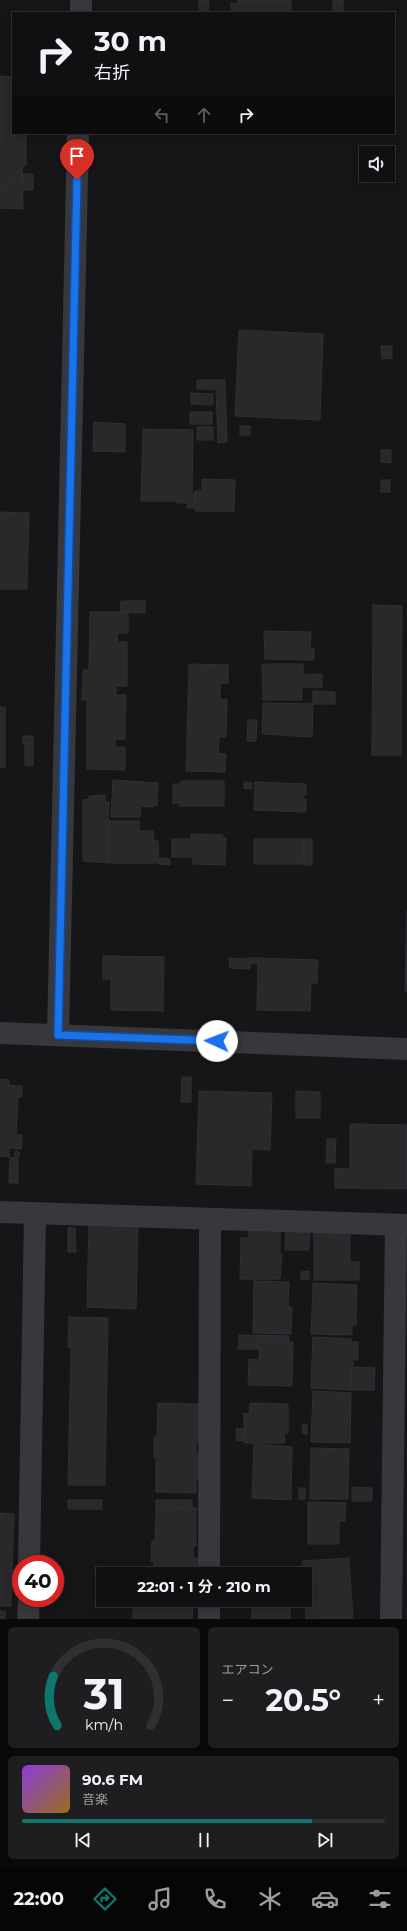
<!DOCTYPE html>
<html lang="ja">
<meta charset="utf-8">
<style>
:root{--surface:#101012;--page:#1e1e20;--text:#f1f3f6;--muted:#9c9d9f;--line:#303032;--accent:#0f766e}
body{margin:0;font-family:Montserrat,"Noto Sans JP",sans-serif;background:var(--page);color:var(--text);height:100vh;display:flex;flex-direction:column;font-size:15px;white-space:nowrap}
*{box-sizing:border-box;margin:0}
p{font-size:13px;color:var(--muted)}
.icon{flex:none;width:22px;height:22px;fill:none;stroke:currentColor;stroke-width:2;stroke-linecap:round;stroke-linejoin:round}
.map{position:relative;height:1619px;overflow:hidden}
.drawer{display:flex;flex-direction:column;gap:8px;padding:8px;background:#09090a;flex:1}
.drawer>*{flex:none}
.hud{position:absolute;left:12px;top:12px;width:383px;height:122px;border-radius:0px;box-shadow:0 2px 10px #0003,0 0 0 1px var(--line);background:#101012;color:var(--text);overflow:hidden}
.controls{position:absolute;left:359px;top:146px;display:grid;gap:8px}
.controls a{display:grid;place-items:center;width:36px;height:36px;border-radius:0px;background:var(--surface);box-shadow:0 2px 10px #0003,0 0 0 1px var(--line);font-size:20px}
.speed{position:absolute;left:12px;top:1555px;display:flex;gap:8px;font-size:20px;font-weight:700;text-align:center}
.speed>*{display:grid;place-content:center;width:52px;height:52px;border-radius:50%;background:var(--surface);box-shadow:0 2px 10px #0003,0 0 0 1px var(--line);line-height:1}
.speed .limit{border:6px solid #d22;background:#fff;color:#111}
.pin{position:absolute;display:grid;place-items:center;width:34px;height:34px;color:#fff;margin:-41px -17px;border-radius:50% 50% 50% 0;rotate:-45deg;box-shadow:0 0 4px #0007}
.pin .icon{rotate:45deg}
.me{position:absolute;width:44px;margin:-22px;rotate:272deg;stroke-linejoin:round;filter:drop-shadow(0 0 3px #0008)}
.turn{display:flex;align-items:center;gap:14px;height:84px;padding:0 16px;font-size:18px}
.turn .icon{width:52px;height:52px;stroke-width:2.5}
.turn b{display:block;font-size:28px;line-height:34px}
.lanes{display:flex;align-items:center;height:38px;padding:0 16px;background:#0003;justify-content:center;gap:20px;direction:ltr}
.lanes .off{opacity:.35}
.big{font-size:30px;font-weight:700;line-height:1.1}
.drawer .card{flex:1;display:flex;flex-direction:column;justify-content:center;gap:6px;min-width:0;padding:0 14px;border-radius:6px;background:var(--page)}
.drawer .dial{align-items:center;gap:0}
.dial svg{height:104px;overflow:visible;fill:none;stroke:var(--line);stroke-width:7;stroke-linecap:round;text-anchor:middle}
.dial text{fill:var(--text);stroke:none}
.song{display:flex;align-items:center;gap:12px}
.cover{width:48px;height:48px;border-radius:6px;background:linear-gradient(135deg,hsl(270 70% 55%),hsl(40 70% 35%))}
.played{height:4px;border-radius:2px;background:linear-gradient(90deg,var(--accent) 80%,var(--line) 80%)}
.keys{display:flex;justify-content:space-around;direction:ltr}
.heat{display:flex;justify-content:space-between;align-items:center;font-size:22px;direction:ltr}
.drawer .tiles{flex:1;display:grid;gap:8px;grid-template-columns:1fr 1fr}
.card:last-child{grid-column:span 2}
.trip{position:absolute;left:96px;top:1567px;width:216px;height:40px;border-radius:0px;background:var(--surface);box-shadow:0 2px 10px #0003,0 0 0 1px var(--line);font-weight:700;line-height:40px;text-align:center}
.menu{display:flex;height:64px;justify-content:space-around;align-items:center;background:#060607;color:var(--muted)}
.menu .icon{width:28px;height:28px}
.menu .selected{color:var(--accent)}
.menu b{font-size:18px;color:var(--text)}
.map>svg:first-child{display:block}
</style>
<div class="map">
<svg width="407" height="1619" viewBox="0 0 407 1619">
<rect width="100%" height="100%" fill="#161618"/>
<g fill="#29292c" stroke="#303034">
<polygon points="199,0 209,0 208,13 199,13"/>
<polygon points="238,0 291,0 291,13 231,13 231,3 238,4"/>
<rect x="333" y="0" width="10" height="11"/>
<polygon points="0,76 13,77 13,133 26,133 26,164 0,193"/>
<polygon points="22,168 23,209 0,208 0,193"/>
<polygon points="22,174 33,174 33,190 23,190"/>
<polygon points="239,330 323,334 320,420 235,416"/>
<polygon points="381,346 392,346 392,358 382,359"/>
<polygon points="197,380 225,380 227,442 218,443 216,389 197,389"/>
<polygon points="191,393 213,394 213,405 191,404"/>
<rect x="190" y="412" width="22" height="12"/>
<polygon points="94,422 125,424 125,452 93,451"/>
<rect x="240" y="426" width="10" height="9"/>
<rect x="197" y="427" width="16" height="13"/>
<polygon points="143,429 193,430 192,494 195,494 195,508 187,508 188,503 177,503 177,501 141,501"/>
<polygon points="381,450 391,450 391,463 381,462"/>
<polygon points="202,479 235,480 234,511 195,511 195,491 202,491"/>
<rect x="381" y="480" width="9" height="12"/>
<polygon points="0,512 29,513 27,589 0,589"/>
<polygon points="121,601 145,601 145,613 120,612"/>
<polygon points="373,605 402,606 401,755 372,755"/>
<polygon points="90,612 128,612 128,633 117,633 117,642 127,642 127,686 116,686 116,695 126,695 125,739 115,739 115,747 125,747 125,770 87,769 87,700 82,700 83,670 89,670"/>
<polygon points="264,631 311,632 310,648 314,648 314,660 265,659"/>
<polygon points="189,664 228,665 228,683 220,683 220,699 227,700 226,737 219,737 218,754 226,754 225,772 186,771"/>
<polygon points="262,664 303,664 303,675 322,674 322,687 302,687 302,700 263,700"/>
<polygon points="313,691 335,692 335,704 313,704"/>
<polygon points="263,703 313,704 312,737 262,734"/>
<rect x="0" y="707" width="5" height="60"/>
<polygon points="248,720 257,720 256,741 247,741"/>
<rect x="23" y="736" width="10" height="7"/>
<polygon points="25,743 33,743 33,766 25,765"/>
<polygon points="113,780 158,783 157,805 153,805 153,807 141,806 140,817 111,817"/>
<polygon points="181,781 224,781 224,806 180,806 180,803 173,803 173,784 181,784"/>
<polygon points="244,782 252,783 252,789 244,788"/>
<polygon points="255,782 306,784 306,795 303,795 303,799 306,799 306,812 254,810"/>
<polygon points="105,795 105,801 109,802 108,818 103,823 103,827 108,829 109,863 83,861 83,800 89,799 89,796"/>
<polygon points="108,818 110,821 110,829 103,827 103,823"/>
<polygon points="110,821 139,821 139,831 153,831 154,841 158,841 159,863 109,863 108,829 110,829"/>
<polygon points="191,834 223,835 222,837 226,838 225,865 193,864 193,857 172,857 172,839 191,839"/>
<polygon points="254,839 304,839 303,864 254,864"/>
<rect x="304" y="839" width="8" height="26"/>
<polygon points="160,858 170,859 170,865 159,864"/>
<polygon points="407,911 407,991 405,991"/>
<polygon points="103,956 164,957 163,1011 111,1010 111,979 103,979"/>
<polygon points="229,958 250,959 250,969 230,968"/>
<rect x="250" y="958" width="8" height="5"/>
<polygon points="258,958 318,960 317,983 311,983 310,1011 257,1010"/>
<polygon points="182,1077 191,1077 191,1102 181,1102"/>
<polygon points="0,1079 9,1080 9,1085 22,1086 22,1097 18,1097 16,1135 22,1135 21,1149 9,1148 9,1157 0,1156"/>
<polygon points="199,1091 272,1093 270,1150 252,1149 251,1186 196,1184"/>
<polygon points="296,1091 320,1092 320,1118 296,1118"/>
<polygon points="350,1124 407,1125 407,1189 335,1188 335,1168 350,1169"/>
<polygon points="327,1139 336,1139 335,1163 326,1163"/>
<polygon points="16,1151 20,1153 18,1157 14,1155"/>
<polygon points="10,1157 18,1158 18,1183 9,1183"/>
<polygon points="89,1221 138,1222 136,1309 87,1307"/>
<polygon points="286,1225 310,1226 309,1250 285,1250"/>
<polygon points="314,1227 350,1227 350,1262 359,1262 359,1280 314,1280"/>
<polygon points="68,1228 75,1228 76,1252 68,1252"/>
<polygon points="249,1229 280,1230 280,1255 282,1254 280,1279 240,1279 241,1238 249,1238"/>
<polygon points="309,1271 309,1279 301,1279 301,1272"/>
<polygon points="254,1281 289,1282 288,1307 292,1307 291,1334 253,1333"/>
<polygon points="313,1283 357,1285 356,1325 352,1325 352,1335 311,1334"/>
<polygon points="69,1317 108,1318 105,1485 68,1485 71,1347 68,1348"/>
<polygon points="239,1335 289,1336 288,1343 260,1342 260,1349 238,1349"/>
<polygon points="313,1337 351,1339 351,1342 358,1342 358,1360 353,1359 353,1369 351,1369 351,1390 311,1388"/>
<polygon points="260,1342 293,1342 292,1386 248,1385 249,1359 259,1360"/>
<polygon points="354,1367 375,1368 374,1390 351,1390 351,1369 353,1369"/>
<polygon points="313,1391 351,1393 350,1443 311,1442"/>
<polygon points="158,1403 199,1404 199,1442 196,1442 196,1454 200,1454 199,1480 196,1480 196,1493 156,1492 156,1457 154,1457 154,1437 157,1437"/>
<polygon points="250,1403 288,1404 288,1433 285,1433 284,1443 244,1443 244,1413 249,1414"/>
<polygon points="302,1425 307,1425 307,1434 303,1434"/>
<polygon points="236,1429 244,1429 244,1440 237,1441"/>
<polygon points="254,1444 292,1447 291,1500 252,1498"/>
<polygon points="311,1448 349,1449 348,1499 310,1499"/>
<polygon points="352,1487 372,1488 372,1501 352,1501"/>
<rect x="299" y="1488" width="6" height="11"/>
<rect x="68" y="1500" width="34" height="9"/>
<polygon points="156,1500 192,1500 192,1508 156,1507"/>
<polygon points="308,1502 346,1503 345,1521 339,1521 339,1544 308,1544"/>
<polygon points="156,1507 196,1508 196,1546 193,1546 193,1558 197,1558 197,1574 154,1574 154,1561 151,1561 152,1541 155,1541"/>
<polygon points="0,1513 14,1514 11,1606 0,1606"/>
<polygon points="349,1558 353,1619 306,1619 305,1574 303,1574 302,1561"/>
<polygon points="254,1568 291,1569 291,1574 253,1574"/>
<polygon points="123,1600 124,1607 99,1607 99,1601"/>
<rect x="252" y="1600" width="38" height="19"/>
<polygon points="133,1603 193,1605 192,1619 133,1619"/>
<rect x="0" y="1611" width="5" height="8"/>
</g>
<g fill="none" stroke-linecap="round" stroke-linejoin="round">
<g stroke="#37383d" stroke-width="22">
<polyline points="81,13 81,0"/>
<polyline points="0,1033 407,1049"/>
<polyline points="58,1035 78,133"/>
<polyline points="0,1212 407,1225"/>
<polyline points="29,1564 35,1214"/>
<polyline points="209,1574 210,1220"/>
<polyline points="28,1619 29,1598"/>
<polyline points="209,1619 209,1600"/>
<polyline points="391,1619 396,1225"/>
</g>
</g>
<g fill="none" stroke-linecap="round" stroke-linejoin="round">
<defs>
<polyline id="route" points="77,180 58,1035 217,1041"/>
</defs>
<use href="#route" stroke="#114b97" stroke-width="10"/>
<use href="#route" stroke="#1a73e8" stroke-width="7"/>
</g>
</svg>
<div class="controls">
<a><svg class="icon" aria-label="sound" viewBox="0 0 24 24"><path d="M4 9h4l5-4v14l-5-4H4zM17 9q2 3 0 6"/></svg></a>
</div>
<div class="speed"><div class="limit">40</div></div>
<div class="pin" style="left:77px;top:180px;background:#d93025"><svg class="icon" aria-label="arrive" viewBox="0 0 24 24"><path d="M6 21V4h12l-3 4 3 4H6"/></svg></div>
<svg class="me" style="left:217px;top:1041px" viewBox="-20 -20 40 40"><circle r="19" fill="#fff"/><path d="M0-13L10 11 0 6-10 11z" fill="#1a73e8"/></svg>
<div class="trip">22:01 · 1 分 · 210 m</div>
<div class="hud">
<div class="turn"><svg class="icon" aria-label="right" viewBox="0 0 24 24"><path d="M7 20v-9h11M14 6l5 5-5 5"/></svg><div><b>30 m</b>右折</div></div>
<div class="lanes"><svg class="icon off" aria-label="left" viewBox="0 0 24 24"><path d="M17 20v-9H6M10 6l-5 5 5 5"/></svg><svg class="icon off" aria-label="ahead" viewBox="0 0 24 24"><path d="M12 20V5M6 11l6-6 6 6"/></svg><svg class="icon" aria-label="right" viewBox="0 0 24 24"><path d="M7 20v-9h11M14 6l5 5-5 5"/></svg></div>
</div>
</div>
<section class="drawer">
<div class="tiles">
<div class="card dial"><svg viewBox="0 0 100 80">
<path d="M14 69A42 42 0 1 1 86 69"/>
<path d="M14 69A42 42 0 0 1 11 31" stroke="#0f766e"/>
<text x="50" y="56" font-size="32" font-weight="700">31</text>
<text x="50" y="72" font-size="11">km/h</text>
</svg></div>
<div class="card"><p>エアコン</p>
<div class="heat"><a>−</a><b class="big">20.5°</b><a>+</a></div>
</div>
<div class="card">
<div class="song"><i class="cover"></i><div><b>90.6 FM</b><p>音楽</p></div></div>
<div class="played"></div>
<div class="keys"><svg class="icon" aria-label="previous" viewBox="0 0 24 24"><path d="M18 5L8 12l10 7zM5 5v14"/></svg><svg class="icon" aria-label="pause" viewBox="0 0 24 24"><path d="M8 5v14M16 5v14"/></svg><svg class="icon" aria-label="next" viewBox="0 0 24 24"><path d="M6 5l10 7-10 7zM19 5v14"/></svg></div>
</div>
</div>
</section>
<nav class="menu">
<b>22:00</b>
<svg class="icon selected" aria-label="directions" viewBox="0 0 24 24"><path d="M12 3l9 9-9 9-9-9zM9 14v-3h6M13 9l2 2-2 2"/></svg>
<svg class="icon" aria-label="music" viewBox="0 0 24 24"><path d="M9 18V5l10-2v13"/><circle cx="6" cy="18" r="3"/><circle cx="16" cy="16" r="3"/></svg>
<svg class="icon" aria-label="phone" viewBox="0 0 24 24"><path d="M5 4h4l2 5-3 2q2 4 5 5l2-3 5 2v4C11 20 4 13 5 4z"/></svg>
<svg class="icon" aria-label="climate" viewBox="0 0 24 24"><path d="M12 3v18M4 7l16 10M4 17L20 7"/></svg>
<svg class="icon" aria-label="car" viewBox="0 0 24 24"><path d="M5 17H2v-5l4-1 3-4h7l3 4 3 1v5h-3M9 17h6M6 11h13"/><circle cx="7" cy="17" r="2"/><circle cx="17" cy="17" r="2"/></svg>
<svg class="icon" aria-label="filters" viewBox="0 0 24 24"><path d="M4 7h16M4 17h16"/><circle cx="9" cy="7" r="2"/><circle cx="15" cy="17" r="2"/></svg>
</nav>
